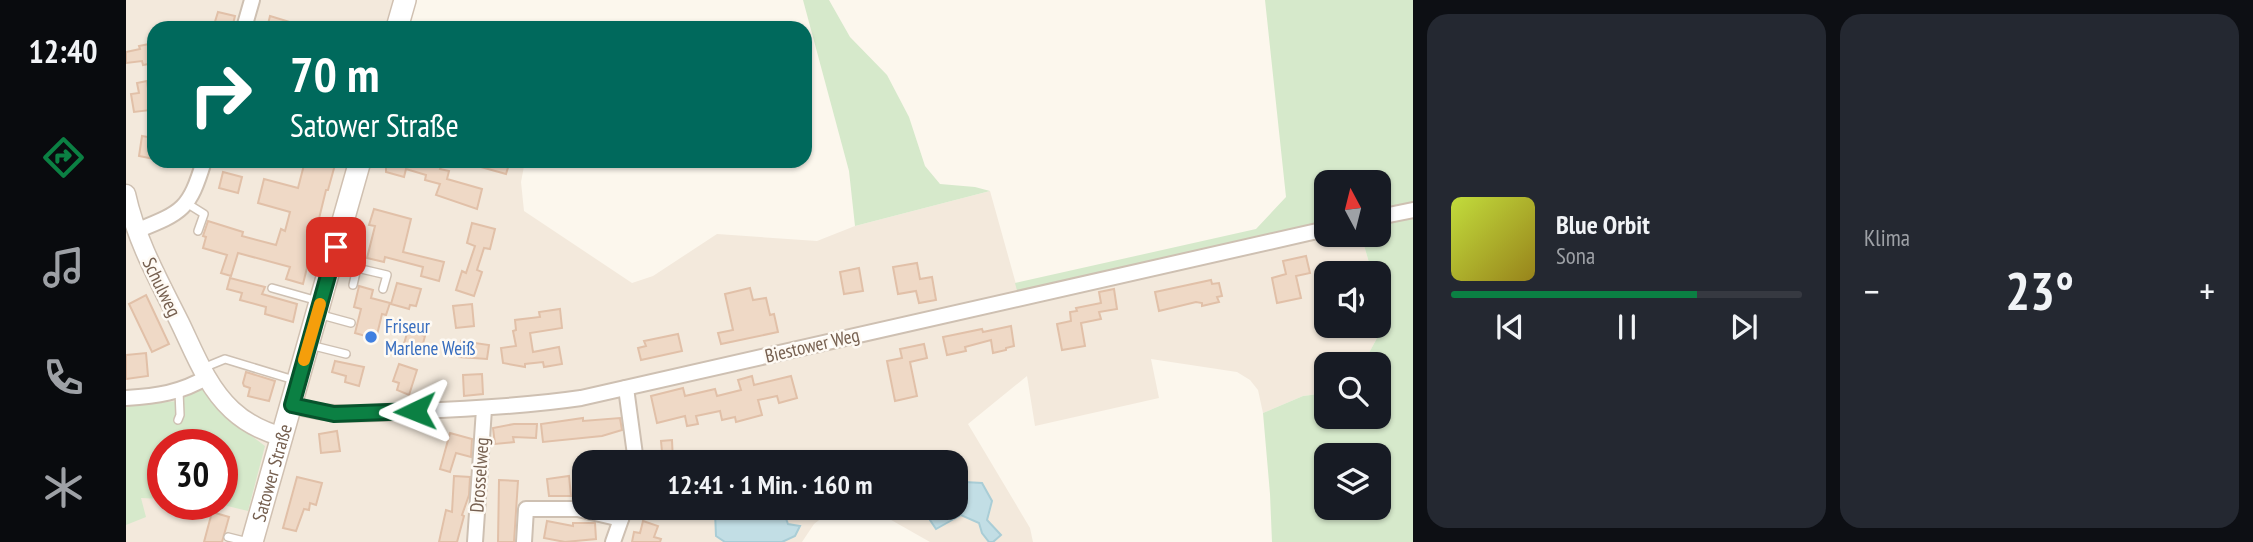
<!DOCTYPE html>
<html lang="de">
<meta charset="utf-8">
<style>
:root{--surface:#171b24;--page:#242831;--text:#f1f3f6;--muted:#9ea1a6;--line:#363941;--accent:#0b8043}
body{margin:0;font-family:"PT Sans Narrow",sans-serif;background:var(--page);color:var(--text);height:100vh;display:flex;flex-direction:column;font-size:26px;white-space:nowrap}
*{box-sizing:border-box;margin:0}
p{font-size:23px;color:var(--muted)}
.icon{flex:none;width:38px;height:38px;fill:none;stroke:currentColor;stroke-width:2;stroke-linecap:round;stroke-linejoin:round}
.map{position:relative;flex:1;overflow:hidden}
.sheet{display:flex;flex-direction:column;gap:14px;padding:14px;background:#0d0f14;width:840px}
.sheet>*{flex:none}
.guide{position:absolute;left:21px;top:21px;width:665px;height:147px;border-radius:21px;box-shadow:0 2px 5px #0004;background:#00695c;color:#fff;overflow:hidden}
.needle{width:46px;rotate:353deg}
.fabs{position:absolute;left:1188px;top:170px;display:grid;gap:14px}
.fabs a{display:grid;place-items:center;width:77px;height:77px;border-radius:14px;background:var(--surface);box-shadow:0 2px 5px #0004;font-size:35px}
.speed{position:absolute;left:21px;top:429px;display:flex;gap:14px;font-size:35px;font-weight:700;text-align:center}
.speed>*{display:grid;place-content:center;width:91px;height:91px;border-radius:50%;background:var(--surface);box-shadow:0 2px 5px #0004;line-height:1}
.speed .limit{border:10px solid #d22;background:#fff;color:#111}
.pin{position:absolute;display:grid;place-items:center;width:60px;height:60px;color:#fff;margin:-30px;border-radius:14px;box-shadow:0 4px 10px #0006}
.me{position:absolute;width:77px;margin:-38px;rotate:268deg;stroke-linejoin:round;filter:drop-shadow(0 0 5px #0008)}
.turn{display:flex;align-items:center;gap:24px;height:147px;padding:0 28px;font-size:32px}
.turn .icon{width:91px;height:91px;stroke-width:2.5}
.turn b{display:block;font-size:49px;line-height:60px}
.big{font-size:52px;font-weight:700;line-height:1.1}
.sheet .widget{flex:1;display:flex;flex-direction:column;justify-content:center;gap:10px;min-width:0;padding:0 24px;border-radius:21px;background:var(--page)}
.song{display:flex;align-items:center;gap:21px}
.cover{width:84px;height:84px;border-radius:10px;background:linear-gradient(135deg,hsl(70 70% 55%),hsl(50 70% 35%))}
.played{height:7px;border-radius:4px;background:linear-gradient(90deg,var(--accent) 70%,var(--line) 70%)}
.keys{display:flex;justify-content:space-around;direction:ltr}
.heat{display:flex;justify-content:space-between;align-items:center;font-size:38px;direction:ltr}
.sheet .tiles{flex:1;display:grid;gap:14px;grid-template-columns:repeat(2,1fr)}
.trip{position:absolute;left:446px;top:450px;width:396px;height:70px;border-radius:21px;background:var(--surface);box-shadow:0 2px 5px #0004;font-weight:700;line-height:70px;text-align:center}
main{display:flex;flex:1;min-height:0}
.tab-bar{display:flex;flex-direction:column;width:126px;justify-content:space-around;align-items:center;background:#090b0e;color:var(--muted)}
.tab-bar .icon{width:49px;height:49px}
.tab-bar .current{color:var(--accent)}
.tab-bar b{font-size:32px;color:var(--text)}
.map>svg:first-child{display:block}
</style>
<main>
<nav class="tab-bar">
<b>12:40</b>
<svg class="icon current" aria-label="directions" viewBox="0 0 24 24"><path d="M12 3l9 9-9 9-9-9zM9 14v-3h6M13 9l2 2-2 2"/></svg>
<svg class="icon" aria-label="music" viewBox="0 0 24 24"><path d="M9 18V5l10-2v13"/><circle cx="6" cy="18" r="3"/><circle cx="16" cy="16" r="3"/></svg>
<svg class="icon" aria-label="phone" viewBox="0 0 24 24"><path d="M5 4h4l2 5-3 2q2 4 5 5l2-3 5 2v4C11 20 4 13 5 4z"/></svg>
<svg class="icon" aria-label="climate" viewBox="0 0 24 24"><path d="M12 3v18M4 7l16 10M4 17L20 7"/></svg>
</nav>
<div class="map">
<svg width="1287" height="542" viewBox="0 0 1287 542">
<rect width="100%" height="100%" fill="#fcf7ed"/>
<path fill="#f3e9dc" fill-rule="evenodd" d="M0,0H279L271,28H28V161H399L395,182L398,211L506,283L527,276L591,234L691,241L729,226L864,191L895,302L1202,235H1235L1246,273H1200V326H1253V295L1258,325L1237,364H1200V393L1177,396L1137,413L1132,390L1124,380L1111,372L1025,359L1033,398L909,426L901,376L842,424L904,528L907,542H804L744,508H830V462H458V508H739L705,511L688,524L676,542H0ZM37,444H96V504H37Z"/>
<g fill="#d6e9cb" fill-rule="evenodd">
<polygon points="677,0 703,0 724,37 761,75 783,117 799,166 814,184 849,187 864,191 729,226 723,171"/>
<path d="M1139,0H1287V542H1146L1144,494L1137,413L1177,396L1200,393V416H1253V364H1237L1258,325L1253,295V273H1246L1235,235L1253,234V182H1200V234L894,302L889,283L1130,229L1160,197ZM1200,455H1253V508H1200Z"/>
<polygon points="78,388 100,417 139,446 122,511 93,504 96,504 96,444 37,444 37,499 15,498 20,517 0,525 0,406 51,401"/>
</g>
<g fill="#c2dee5" stroke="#a9cdd6" stroke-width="2">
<polygon points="838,482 856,483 866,501 861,520 875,535 867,542 863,542 856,533 853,523 835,515 810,529 804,520 801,508 830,508 830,484"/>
<polygon points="613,508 660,508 658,513 662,524 674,526 669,536 656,542 599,542 590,536 589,512"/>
</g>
<g fill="#efd9c6" stroke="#e1c0a8" stroke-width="2">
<polygon points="92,12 109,16 106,28 87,28"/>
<polygon points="144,16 177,26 176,28 141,28"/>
<polygon points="28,43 28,63 17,65 16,61 0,63 0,52 14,49 13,46"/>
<polygon points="21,81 25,110 8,112 5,94 13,93 11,83"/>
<polygon points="16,136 28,138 28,159 13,156"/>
<polygon points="179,161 210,161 202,190 200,190 177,284 160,279 164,267 112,253 105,276 95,273 101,255 77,248 80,237 77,236 82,221 117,232 116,236 150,245 155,229 159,231 164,212 132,203 138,179 172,188"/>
<polygon points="260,161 308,161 316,163 314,169 323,171 321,179 356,189 351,209 310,195 314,184 299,180 300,175 280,169 278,177 260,172"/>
<polygon points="344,161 384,161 380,174 344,164"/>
<polygon points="97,172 116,177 112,193 93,188"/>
<polygon points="248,209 285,219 277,252 318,262 313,281 295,276 297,267 259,257 258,262 241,258 249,226 243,225"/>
<polygon points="346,223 369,229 364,249 358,248 351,270 356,272 348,296 330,290 336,271 340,273 349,246 341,243"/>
<polygon points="1180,256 1184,273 1170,276 1175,298 1151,303 1146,278 1160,274 1157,261"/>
<polygon points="791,263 794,279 806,277 810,300 793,303 790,291 772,294 767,267"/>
<polygon points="733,268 737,291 718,294 714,272"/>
<polygon points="104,278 139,287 136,294 171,304 167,322 139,314 140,307 114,300 116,293 101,289"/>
<polygon points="1085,280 1086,284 1093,283 1096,296 1091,297 1093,302 1076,306 1076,303 1070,302 1033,311 1029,292"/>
<polygon points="271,283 295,289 290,306 284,305 283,309 265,304"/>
<polygon points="233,286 247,290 245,298 264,303 260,315 256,314 250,339 229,333 235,309 228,307"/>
<polygon points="624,288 627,300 640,298 644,315 648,314 652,332 595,344 592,333 607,330 599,294"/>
<polygon points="988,289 991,309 973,312 975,319 955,323 959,346 936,350 931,324 945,321 944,312 951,311 950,308 975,303 973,292"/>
<polygon points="20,295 43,344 26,352 3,304"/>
<polygon points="346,304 348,326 330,328 327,306"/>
<polygon points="434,309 436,328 404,333 407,352 433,347 436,364 418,367 417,362 399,364 399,367 377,363 375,348 390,346 387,331 390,330 389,320 414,317 413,312"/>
<polygon points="885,326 888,346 880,348 880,350 867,353 865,340 839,347 840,351 821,355 817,337 856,329 857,332"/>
<polygon points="282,330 299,336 295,351 277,347"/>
<polygon points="552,334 556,351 515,360 512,348 520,346 518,341"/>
<polygon points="335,341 363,345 361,359 333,357"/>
<polygon points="798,344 801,358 784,362 791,396 769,401 761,361 776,358 774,349"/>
<polygon points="20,353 22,376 0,379 0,355"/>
<polygon points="209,361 238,367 233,386 219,382 220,376 206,372"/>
<polygon points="273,364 291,370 283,395 271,390 273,383 267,381"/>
<polygon points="120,372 149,381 143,401 122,396 124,388 118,386 117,383"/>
<polygon points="356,374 357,394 338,396 337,375"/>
<polygon points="626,376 628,385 665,376 671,398 653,403 651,396 632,400 636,415 610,422 609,417 596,420 594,411 570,416 572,424 561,426 559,416 531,423 525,396 557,388 559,396 589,389 591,396 615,390 612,380"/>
<polygon points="457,418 457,421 494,418 496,430 476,436 417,442 415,424"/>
<polygon points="388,424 411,424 410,438 387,437 388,442 369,444 367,428"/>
<polygon points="211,431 214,451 195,453 193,434"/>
<polygon points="324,433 346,439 345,457 330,453 324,472 314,469"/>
<polygon points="546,440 547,462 532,462 532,452 536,452 535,441"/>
<polygon points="328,476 344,477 343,495 336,515 338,516 331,542 313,542 320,510 326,512"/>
<polygon points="443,476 445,496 423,496 421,479"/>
<polygon points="171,477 196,483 190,505 184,503 183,510 178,509 170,531 157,528"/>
<polygon points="373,480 392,481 388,542 372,542"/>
<polygon points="86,512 103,517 96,542 78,542"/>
<polygon points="421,521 447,526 447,523 469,523 470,539 439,542 418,538"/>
<polygon points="517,521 532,526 528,537 535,539 534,542 506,542 508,532 514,533"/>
</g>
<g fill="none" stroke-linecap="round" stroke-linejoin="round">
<defs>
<g id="service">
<polyline points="62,204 78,214 72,231"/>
<polyline points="208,262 231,268"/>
<polyline points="227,285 231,268 261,275 257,289"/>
<polyline points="146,288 192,301"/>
<polyline points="192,314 225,323"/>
<polyline points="184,345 220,354"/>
<polyline points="77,368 99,359 168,380"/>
<polyline points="52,420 54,415 53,391"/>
<polyline points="102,537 122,542"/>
</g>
<g id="minor">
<polyline points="118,28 126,0"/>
<polyline points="1253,217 1287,210"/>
<path d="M10,231C57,212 63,210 78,161"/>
<polyline points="500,388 510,462"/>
<path d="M0,398C30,396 55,393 81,377"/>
<path d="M166,405C206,418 247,413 289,411C345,409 400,406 455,398L1200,229"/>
<polyline points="349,542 358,409"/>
<polyline points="398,542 400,509 452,509 495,519"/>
<polyline points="487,542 499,508"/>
</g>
<path id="tertiary" d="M0,194C10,240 33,281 54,323C68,352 81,387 106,410C120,423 138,432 157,437"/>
<g id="secondary">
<polyline points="271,28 279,0"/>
<path id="s1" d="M126,542L234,161"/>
</g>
</defs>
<use href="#service" stroke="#cec0b2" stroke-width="10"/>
<use href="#minor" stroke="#cec0b2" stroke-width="18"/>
<use href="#tertiary" stroke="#cec0b2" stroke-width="21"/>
<use href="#secondary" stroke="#d0c0b1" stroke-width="24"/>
<use href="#service" stroke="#fff" stroke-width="7"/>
<use href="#minor" stroke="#fff" stroke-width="14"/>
<use href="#tertiary" stroke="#fff" stroke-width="18"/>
<use href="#secondary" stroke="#fff" stroke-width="21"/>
</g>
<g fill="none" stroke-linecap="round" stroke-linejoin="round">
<defs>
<polyline id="route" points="210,247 166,405 208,414 289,411"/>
</defs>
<use href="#route" stroke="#07532c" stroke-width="18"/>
<use href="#route" stroke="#0b8043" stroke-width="12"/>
<polyline stroke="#f59e0b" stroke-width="12" points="178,360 194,304"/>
</g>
<circle fill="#3f7fe0" stroke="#fefaf4" stroke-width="2.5" cx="245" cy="337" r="7"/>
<g text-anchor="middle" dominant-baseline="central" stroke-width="5" stroke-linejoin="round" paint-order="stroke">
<g font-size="19" fill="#766050" stroke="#fefaf4">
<text transform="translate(36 287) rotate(64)">Schulweg</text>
<text transform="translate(686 345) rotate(-13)">Biestower Weg</text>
<text stroke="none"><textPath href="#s1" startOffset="72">Satower Straße</textPath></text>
<text transform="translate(353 475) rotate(-86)">Drosselweg</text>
</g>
<g font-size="19" fill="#366cbe" stroke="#fefaf4" text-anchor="start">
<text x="259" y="326">Friseur<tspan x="259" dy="22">Marlene Weiß</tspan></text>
</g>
</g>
</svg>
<div class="fabs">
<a><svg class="needle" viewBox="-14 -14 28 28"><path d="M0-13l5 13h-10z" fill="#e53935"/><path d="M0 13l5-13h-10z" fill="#9ea1a6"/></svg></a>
<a><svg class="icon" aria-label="sound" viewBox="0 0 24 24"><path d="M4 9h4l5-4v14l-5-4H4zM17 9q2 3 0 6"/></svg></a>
<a><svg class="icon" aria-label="search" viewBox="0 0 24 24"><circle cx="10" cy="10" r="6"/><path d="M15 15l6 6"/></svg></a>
<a><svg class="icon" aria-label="layers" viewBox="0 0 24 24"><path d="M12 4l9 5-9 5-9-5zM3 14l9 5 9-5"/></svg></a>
</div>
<div class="speed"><div class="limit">30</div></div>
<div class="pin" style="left:210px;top:247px;background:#d93025"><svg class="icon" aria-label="arrive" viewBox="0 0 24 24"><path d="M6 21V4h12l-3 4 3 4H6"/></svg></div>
<svg class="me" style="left:289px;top:411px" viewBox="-20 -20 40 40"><path d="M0-17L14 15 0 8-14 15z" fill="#0b8043" stroke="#fff" stroke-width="4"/></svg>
<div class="trip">12:41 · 1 Min. · 160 m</div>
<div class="guide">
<div class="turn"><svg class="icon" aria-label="right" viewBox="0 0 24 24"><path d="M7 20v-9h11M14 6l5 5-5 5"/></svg><div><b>70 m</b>Satower Straße</div></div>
</div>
</div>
<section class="sheet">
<div class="tiles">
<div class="widget">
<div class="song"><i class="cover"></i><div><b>Blue Orbit</b><p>Sona</p></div></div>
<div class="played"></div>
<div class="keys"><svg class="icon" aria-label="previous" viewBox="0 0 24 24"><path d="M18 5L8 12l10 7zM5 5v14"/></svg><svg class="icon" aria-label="pause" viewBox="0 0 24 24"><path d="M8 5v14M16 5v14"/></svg><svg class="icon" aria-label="next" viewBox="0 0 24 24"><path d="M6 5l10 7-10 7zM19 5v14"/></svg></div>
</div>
<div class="widget"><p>Klima</p>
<div class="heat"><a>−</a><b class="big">23°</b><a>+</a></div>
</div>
</div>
</section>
</main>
